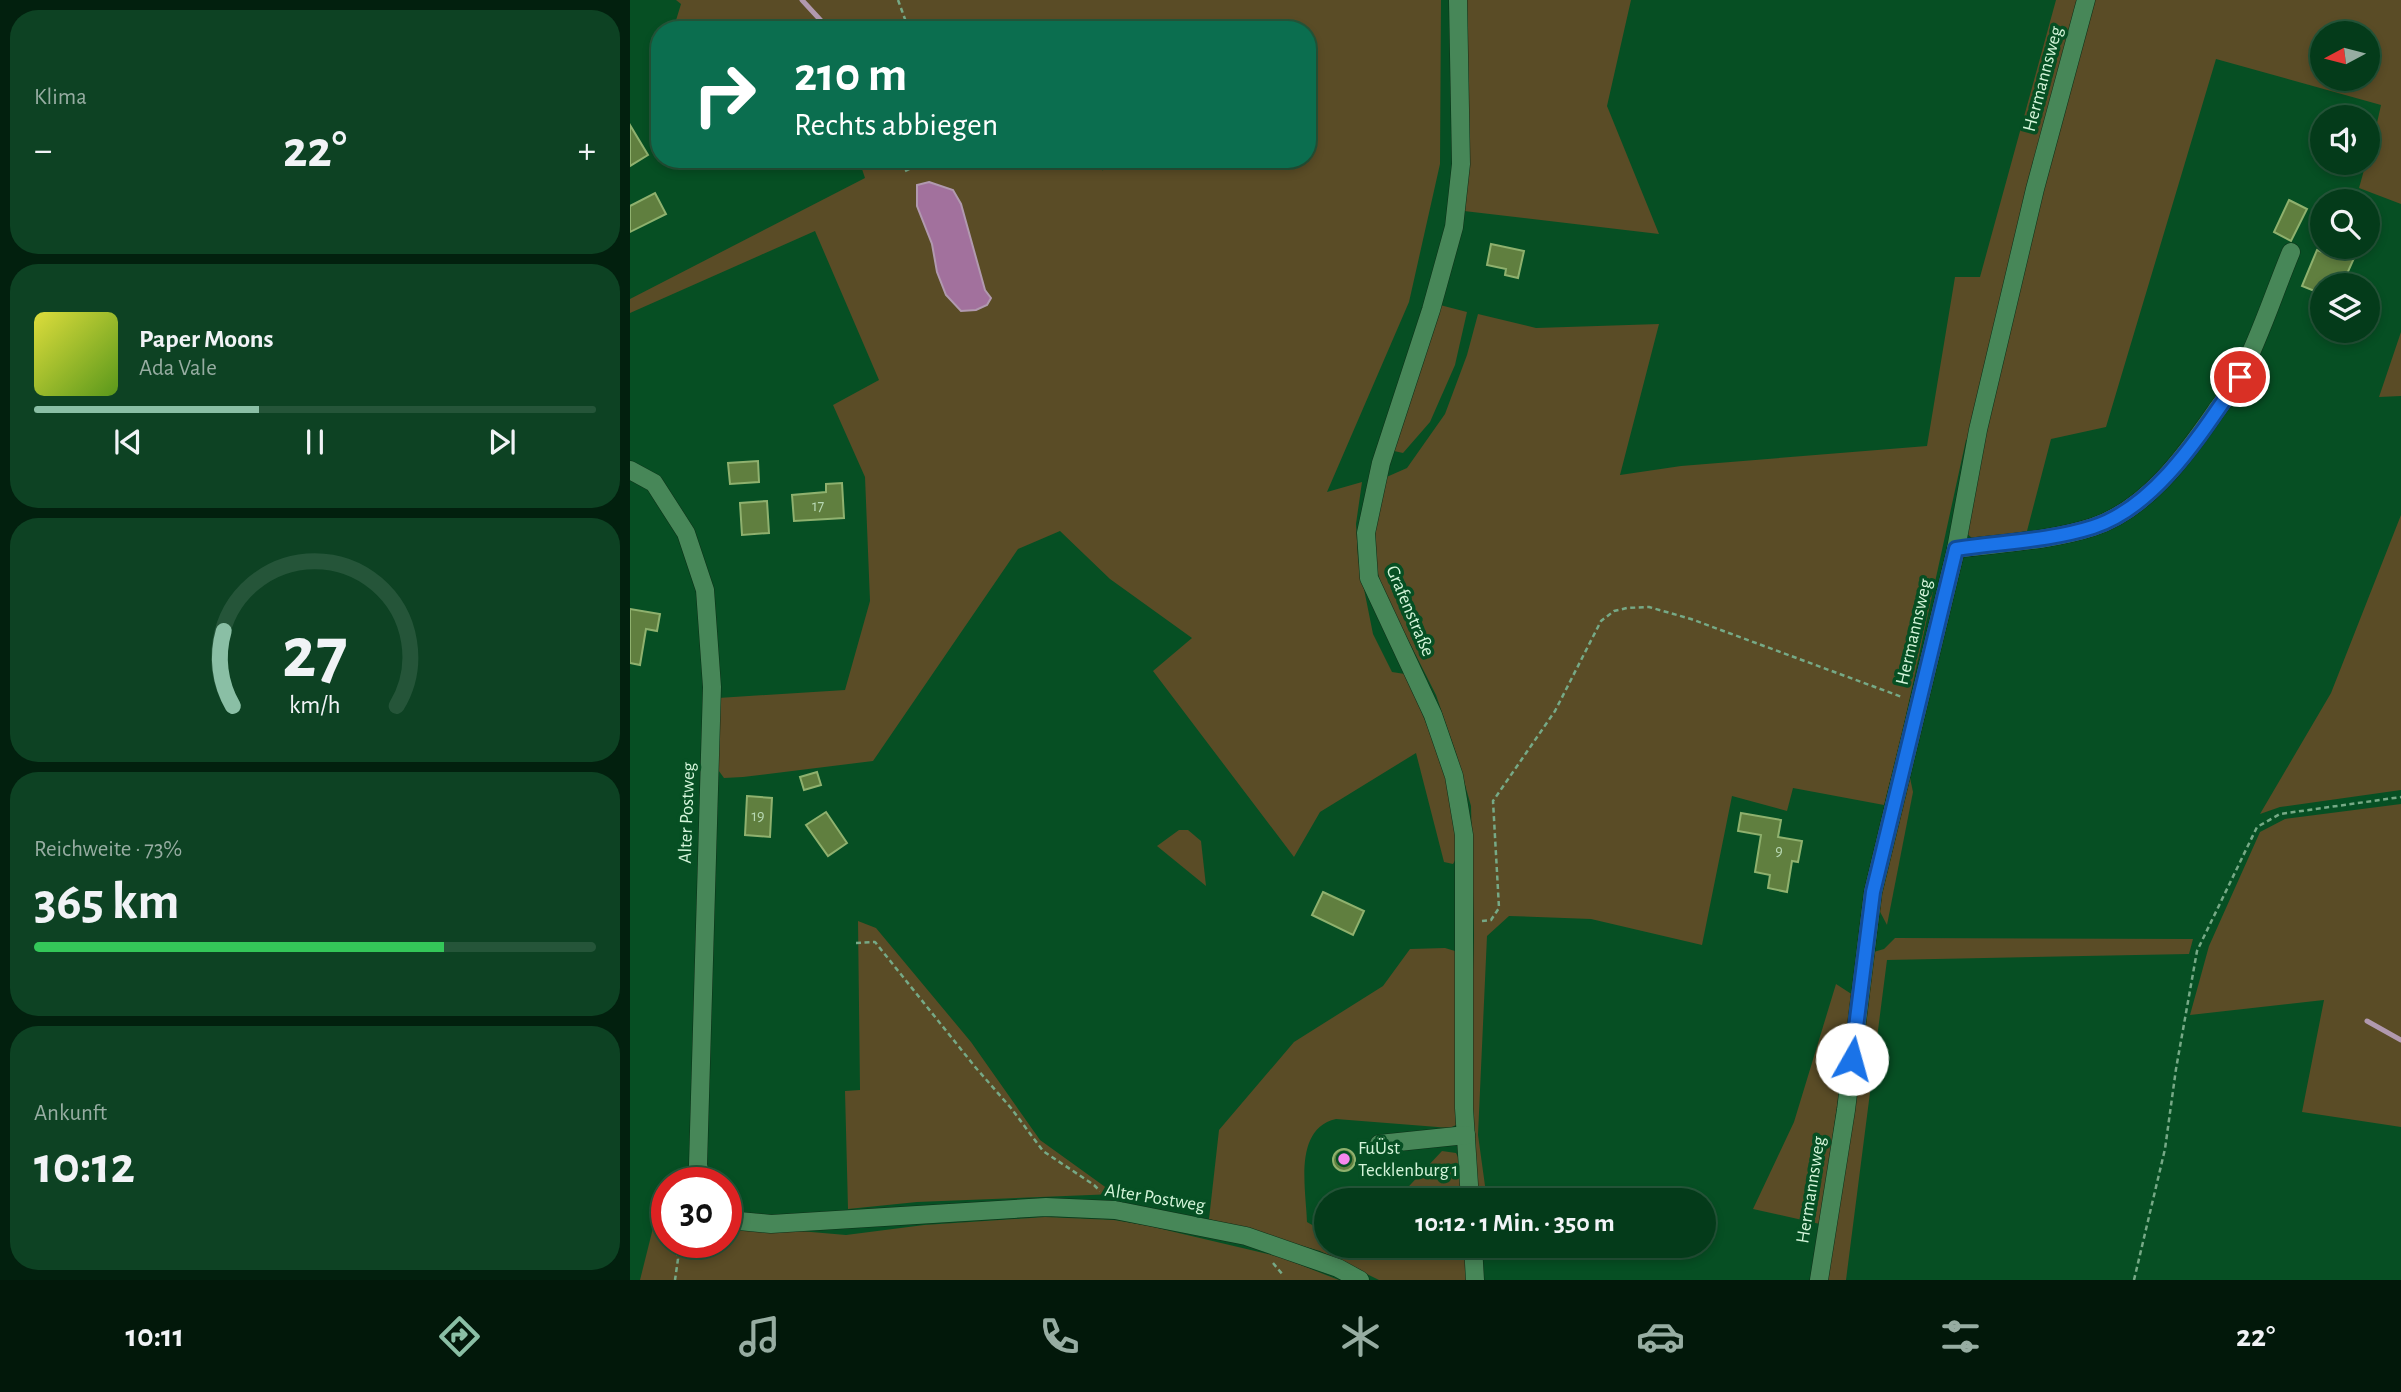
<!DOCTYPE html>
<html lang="de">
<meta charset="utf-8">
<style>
:root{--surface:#043b1a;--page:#0d4223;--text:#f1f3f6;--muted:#97ada2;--line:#255539;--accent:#8abfa5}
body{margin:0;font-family:"Alegreya Sans",sans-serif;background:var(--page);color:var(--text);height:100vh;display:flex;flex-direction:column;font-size:26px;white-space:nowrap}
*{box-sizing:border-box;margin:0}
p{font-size:23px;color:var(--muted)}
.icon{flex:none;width:38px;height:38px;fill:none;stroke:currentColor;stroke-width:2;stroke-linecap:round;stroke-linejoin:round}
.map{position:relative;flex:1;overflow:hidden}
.side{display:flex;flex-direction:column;gap:10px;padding:10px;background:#02200e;width:630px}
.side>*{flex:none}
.hud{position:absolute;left:21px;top:21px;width:665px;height:147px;border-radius:28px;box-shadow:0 4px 10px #0003,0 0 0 2px var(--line);background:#0b6e4f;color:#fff;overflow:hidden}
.needle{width:46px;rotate:263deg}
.tools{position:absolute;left:1680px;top:21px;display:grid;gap:14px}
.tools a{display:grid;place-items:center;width:70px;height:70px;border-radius:50%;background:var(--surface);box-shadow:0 4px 10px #0003,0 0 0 2px var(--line);font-size:35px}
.speed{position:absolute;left:21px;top:1167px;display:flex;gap:14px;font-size:35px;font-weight:700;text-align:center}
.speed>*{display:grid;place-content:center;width:91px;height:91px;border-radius:50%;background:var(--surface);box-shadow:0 4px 10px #0003,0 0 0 2px var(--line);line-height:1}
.speed .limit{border:10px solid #d22;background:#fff;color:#111}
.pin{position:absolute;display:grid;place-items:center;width:60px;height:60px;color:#fff;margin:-30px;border:4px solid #fff;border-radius:50%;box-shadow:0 2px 7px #0007}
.me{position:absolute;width:77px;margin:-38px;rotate:7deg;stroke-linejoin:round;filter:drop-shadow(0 0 5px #0008)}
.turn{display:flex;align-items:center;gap:24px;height:147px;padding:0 28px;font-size:32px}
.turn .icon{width:91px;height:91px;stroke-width:2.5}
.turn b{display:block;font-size:49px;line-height:60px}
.big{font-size:52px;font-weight:600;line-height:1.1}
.side .tile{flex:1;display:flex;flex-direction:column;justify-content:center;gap:10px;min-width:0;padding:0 24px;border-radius:28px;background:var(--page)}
.side .dial{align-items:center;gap:0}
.dial svg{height:182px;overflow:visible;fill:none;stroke:var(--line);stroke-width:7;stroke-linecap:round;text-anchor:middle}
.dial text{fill:var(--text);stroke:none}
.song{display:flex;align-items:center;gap:21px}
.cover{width:84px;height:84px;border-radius:10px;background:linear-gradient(135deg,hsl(60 70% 55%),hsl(90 70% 35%))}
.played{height:7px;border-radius:4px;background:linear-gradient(90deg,var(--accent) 40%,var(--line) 40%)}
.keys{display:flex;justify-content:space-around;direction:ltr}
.heat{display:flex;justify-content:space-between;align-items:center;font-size:38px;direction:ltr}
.charge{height:10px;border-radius:5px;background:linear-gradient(90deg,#34c759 73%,var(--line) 0)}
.trip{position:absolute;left:684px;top:1188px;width:402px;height:70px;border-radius:35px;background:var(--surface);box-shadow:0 4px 10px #0003,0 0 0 2px var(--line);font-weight:600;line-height:70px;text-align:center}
.tab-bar{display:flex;height:112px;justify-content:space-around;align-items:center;background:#02180a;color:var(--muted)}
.tab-bar .icon{width:49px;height:49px}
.tab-bar .current{color:var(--accent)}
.tab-bar b{font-size:32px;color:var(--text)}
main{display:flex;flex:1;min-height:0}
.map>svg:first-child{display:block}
</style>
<main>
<section class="side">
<div class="tile"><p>Klima</p>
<div class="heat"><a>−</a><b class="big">22°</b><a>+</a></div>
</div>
<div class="tile">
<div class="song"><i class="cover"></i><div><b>Paper Moons</b><p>Ada Vale</p></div></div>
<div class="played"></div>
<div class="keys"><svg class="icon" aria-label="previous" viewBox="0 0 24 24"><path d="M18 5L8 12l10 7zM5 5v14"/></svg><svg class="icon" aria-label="pause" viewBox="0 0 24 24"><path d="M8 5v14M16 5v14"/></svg><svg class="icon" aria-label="next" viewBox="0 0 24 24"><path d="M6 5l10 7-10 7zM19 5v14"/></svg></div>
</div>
<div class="tile dial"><svg viewBox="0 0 100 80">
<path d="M14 69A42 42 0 1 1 86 69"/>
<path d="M14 69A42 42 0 0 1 10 36" stroke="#8abfa5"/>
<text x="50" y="56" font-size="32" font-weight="700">27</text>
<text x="50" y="72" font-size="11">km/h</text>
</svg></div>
<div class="tile"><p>Reichweite · 73%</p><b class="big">365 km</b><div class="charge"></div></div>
<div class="tile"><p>Ankunft</p><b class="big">10:12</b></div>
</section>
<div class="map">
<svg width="1771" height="1280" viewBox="0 0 1771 1280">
<rect width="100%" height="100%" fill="#064f23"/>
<g fill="#5a4c26" fill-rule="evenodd">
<path d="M46,0H811L810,164L779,302L697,492L732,482L726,524L728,559L743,634L762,672L775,674C791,709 845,832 823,864L814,862L786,753L690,812L664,857L523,671L562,638L480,579L430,531L388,549L243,761L113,777L94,778L86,767L88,698L215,690L240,601L235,477L203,405L249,380L185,231L0,313V299L235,178L231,166L221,159H484L472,171L486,159H677V30H43L51,4ZM323,190L331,204L355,290L360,298L307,272L302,243L287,206Z"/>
<polygon points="836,0 1001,0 977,106 1029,234 834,211"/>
<path d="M1426,0H1771V204L1729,188L1736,163H1738L1751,105L1586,59L1476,427L1421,439L1397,531L1343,539L1334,531L1353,437L1336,440L1271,738L1254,805L1163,788L1157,811L1102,796L1072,945L961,919L879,916L857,936L848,1135L857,1200H845L840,1072L844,936L841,806L826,753L806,695L752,588L743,556L745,520L752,479L777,468L815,414L837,355L848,314L906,328L1029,324L990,475L1051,466L1297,446L1325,277H1350ZM1692,33H1738V79H1692Z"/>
<polygon points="810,305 837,312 825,365 800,422 773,453 764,451"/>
<polygon points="1771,332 1771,396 1749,397"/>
<polygon points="1771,515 1771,790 1650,807 1630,814 1701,693"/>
<polygon points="1278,768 1283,792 1257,925 1247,906"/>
<polygon points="1771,804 1771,1127 1672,1112 1694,1000 1560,1015 1579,946 1630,832 1655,819"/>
<polygon points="549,830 558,830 571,841 576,886 527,846"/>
<polygon points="228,921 246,928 341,1042 410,1140 485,1194 287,1202 218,1209 215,1091 230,1090"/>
<polygon points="1265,938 1563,939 1559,954 1257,960 1216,1280 1197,1280 1240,953 1254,949"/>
<path d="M815,948L825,951L826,1125L820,1128L706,1119C663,1129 676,1189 677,1222L696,1233V1246H837L840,1280H749L690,1251L579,1219L589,1130L664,1042L753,986L780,949Z"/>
<polygon points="1206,984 1223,995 1190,1224 1123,1209 1164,1122"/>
<polygon points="812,1151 826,1153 829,1159 833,1200 766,1200"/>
<polygon points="37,1194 37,1242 96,1242 96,1218 110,1226 216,1235 294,1225 415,1217 484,1220 519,1226 650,1257 709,1280 10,1280 25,1220"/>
</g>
<polygon fill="#a2719d" stroke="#b199af" stroke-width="2" points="299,182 323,190 331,204 355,290 361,298 357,305 346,310 331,311 316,295 307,272 302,244 287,206 287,185"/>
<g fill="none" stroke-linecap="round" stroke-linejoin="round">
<g stroke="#b199af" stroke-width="5">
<polyline points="172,0 195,25 195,30"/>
<polyline points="1737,1021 1771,1040"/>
</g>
</g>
<g fill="#607f3f" stroke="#8fb16e" stroke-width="2">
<polygon points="0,125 18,155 0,166"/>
<polygon points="25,193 36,214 0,232 0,206"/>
<polygon points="1659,200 1677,209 1661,241 1644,232"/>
<polygon points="861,244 894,251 888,278 875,275 876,269 857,265"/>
<polygon points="1713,247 1729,247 1712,285 1692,285 1692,294 1672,286 1687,250 1697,254 1699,249 1710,254"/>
<polygon points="128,461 129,482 100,484 98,463"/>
<polygon points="212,483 214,518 164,521 162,495 196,492 196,484"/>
<polygon points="137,501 139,533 112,535 110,503"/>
<polygon points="0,609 30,614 27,631 16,629 10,665 0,663"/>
<polygon points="187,772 191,785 174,790 170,777"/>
<polygon points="117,796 142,798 140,837 115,835"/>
<polygon points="196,812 217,843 198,856 176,825"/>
<polygon points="1111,813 1151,820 1148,837 1172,841 1168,862 1162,861 1157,892 1138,888 1140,875 1125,872 1131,835 1108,831"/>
<polygon points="693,892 734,911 723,935 682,915"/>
<circle cx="714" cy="1160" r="11"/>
</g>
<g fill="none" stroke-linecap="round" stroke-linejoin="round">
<defs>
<g id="minor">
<polyline points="828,0 831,164 824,227 801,310 751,463 736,533 739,578 803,715 824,776 834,835 834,1108 840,1200"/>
<polyline points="0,470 24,483 56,533 75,590 82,687 68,1165 72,1183"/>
<path d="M1326,549C1370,543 1420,541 1463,527C1517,509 1555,456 1586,411C1594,400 1604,388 1610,376C1630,337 1644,293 1661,252"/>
<polyline points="749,1144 836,1135"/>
<polyline points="96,1212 109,1221 141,1224 416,1207 485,1210 616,1236 708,1268 730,1280"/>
<polyline points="843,1246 845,1280"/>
<polyline points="1189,1280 1216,1110 1243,892 1326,549 1348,430 1405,189 1456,0"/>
</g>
</defs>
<use href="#minor" stroke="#0e3018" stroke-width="19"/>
<g stroke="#76a986" stroke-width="2.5" stroke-dasharray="5 3.5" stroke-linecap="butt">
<polyline points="268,0 279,30"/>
<polyline points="275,171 301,159"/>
<polyline points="852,921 861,920 869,908 863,801 925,711 971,621 984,611 997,608 1019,607 1061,619 1272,697"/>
<polyline points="226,943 245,942 346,1068 381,1108 413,1151 464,1185 470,1191"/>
<polyline points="48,1183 54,1176"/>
<polyline points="45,1242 48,1259 45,1280"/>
<polyline points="643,1263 653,1275"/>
<polyline points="1504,1280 1535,1149 1546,1069 1567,951 1627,827 1650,814 1771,797"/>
</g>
<use href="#minor" stroke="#478758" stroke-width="18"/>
</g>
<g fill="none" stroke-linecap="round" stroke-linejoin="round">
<defs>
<path id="route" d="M1222,1059L1243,892L1326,549C1371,542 1419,541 1463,527C1528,506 1573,430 1610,377"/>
</defs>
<use href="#route" stroke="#114b97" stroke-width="18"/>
<use href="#route" stroke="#1a73e8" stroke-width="12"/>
</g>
<circle fill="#f688ed" stroke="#064f23" stroke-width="2.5" cx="714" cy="1159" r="7"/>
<g text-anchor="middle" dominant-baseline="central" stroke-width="7" stroke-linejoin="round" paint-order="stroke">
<g font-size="16" fill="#b7d8b3">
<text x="188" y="506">17</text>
<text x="128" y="816">19</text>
<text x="1149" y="851">9</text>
</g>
<g font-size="19" fill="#d4f5da" stroke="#064f23">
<text transform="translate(1413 79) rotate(-75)">Hermannsweg</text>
<text transform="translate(780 611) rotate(67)">Grafenstraße</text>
<text transform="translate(1284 632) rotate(-77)">Hermannsweg</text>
<text transform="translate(57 813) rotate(-88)">Alter Postweg</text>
<text transform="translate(1181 1190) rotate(-81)">Hermannsweg</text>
<text transform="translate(525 1198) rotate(9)">Alter Postweg</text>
</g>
<g font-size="19" fill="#d4f5da" stroke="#064f23" text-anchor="start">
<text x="728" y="1148">FuÜst<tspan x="728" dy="22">Tecklenburg 1</tspan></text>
</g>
</g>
</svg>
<div class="tools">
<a><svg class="needle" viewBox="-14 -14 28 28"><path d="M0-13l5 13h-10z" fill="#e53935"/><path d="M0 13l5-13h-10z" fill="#97ada2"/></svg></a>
<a><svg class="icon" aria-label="sound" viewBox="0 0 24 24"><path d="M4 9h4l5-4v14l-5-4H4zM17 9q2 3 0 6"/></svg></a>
<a><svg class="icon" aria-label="search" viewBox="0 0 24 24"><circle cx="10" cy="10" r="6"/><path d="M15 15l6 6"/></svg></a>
<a><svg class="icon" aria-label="layers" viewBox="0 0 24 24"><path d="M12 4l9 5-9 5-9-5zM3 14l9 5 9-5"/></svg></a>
</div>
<div class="speed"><div class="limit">30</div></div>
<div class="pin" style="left:1610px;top:377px;background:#d93025"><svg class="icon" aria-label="arrive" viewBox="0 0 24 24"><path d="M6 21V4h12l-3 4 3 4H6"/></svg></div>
<svg class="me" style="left:1222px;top:1059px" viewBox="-20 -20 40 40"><circle r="19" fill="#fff"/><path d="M0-13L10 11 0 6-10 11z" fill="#1a73e8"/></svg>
<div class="trip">10:12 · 1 Min. · 350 m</div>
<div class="hud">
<div class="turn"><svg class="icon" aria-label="right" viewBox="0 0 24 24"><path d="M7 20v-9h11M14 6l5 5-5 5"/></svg><div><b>210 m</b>Rechts abbiegen</div></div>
</div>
</div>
</main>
<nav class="tab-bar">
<b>10:11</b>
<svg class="icon current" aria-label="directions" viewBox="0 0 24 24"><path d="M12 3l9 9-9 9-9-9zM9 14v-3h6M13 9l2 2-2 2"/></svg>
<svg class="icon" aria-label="music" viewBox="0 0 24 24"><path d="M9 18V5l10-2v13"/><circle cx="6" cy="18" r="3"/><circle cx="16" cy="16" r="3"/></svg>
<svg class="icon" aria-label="phone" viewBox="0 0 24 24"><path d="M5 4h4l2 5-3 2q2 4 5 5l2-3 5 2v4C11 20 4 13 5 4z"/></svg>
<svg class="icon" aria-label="climate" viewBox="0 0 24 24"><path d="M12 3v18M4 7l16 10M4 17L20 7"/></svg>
<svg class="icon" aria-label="car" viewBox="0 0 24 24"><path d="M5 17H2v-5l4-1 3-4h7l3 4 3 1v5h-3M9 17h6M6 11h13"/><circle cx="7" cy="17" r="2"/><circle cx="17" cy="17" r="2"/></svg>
<svg class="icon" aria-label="filters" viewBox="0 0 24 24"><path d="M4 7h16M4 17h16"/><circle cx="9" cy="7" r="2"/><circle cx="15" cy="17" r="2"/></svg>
<b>22°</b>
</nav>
